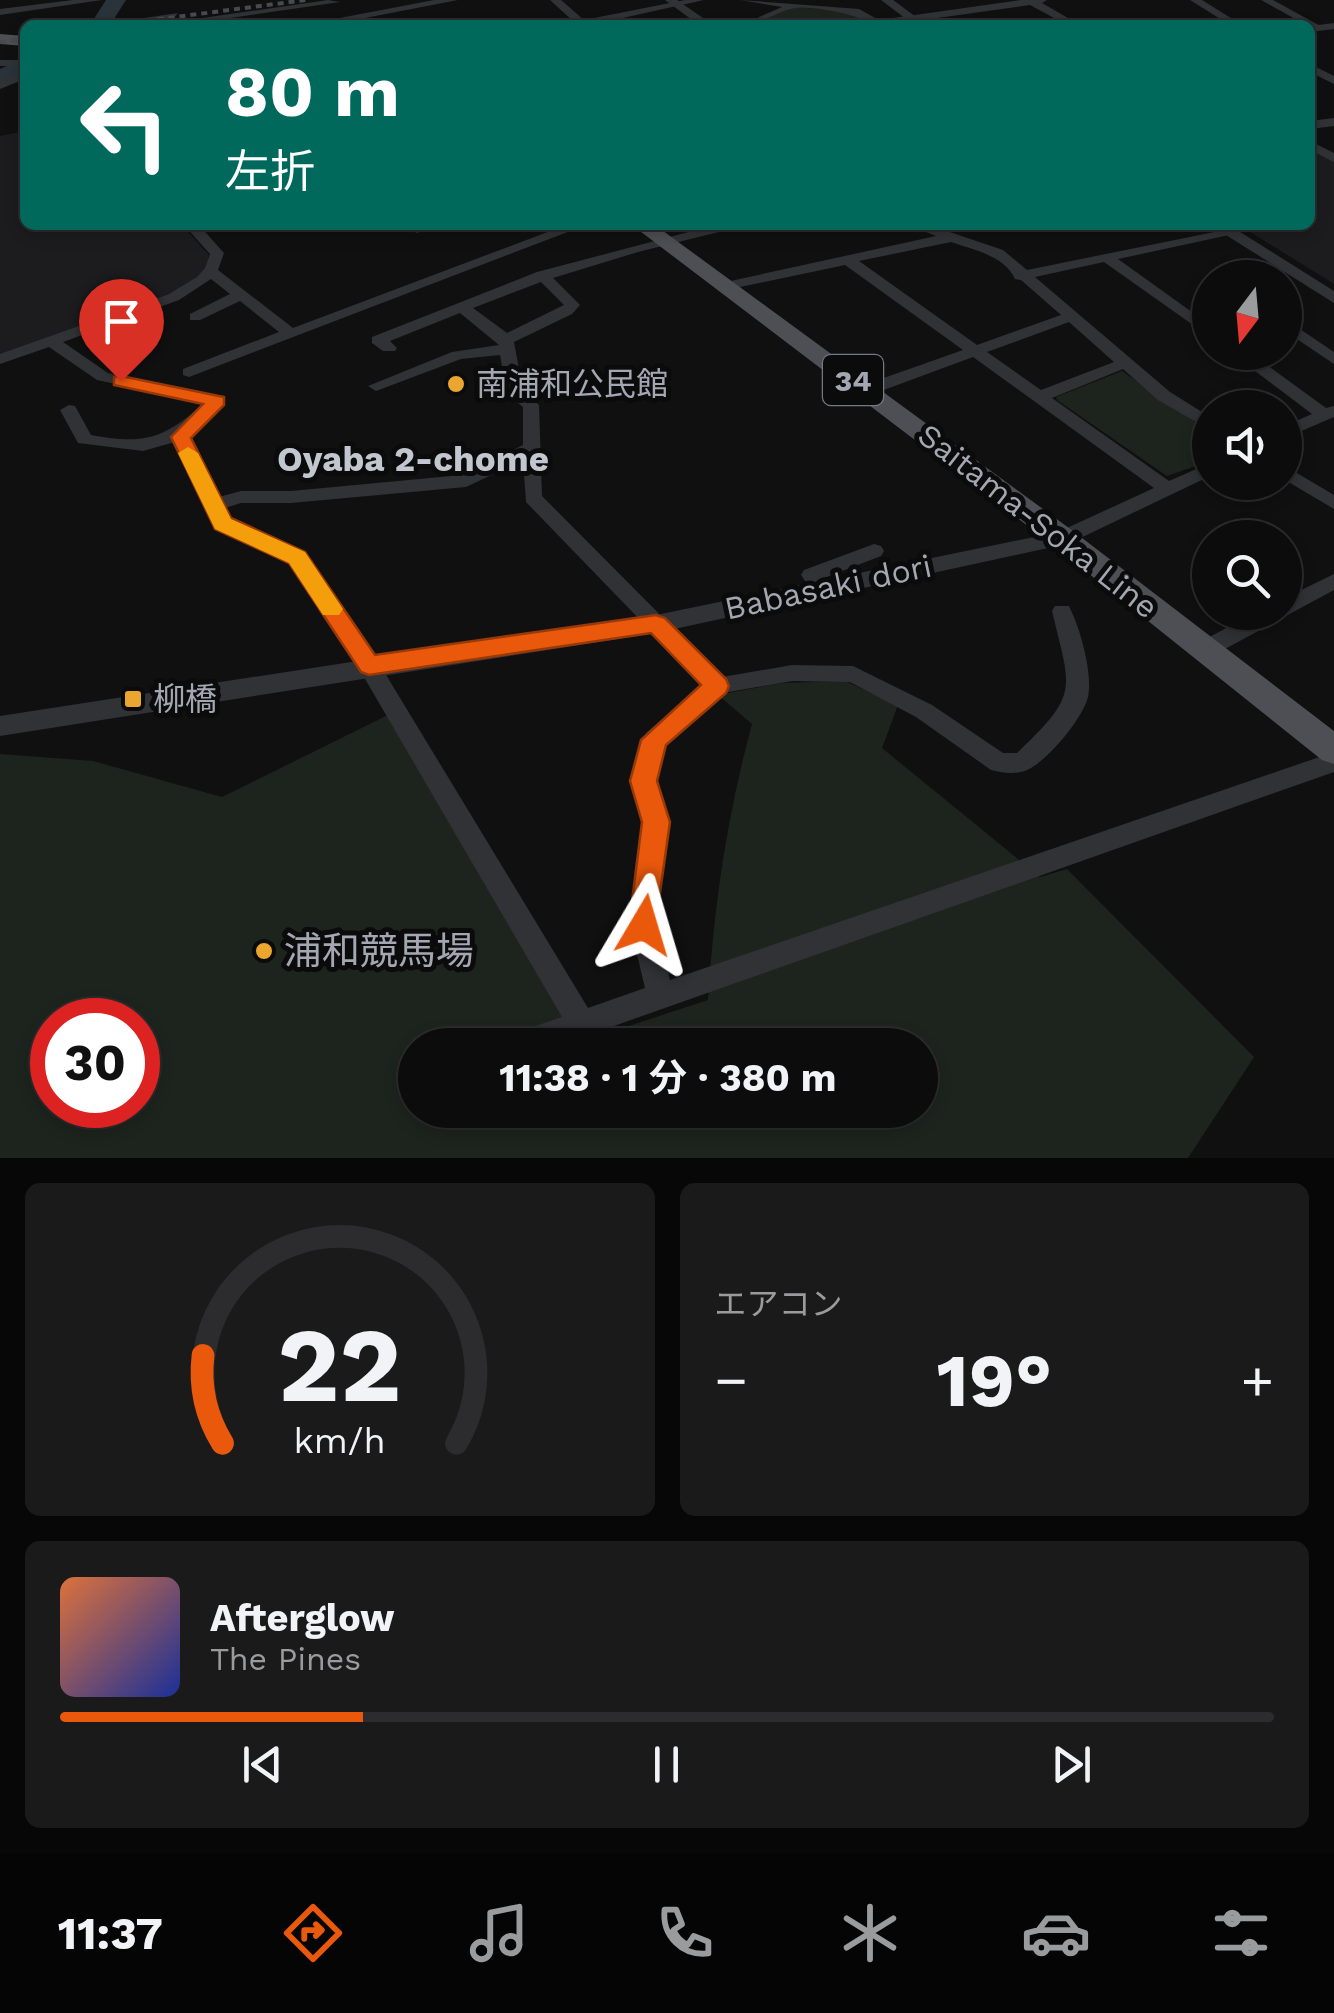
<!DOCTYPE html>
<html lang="ja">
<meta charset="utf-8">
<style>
:root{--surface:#0c0c0d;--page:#1a1a1b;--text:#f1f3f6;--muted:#9a9b9d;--line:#2c2c2e;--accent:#ea580c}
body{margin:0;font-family:"Work Sans","Noto Sans JP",sans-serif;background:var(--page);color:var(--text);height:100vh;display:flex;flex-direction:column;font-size:38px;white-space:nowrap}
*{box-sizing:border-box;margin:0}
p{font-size:32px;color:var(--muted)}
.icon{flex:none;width:55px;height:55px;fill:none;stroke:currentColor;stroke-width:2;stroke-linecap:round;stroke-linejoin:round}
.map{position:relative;height:1158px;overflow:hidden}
.drawer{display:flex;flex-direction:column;gap:25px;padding:25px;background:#070707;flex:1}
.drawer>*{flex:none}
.top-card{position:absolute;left:20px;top:20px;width:1295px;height:210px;border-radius:15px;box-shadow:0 5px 15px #0003,0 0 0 2px var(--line);background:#00695c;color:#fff;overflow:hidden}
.needle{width:65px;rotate:196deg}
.controls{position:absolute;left:1192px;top:260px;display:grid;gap:20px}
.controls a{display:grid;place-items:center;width:110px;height:110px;border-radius:50%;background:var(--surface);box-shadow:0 5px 15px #0003,0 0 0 2px var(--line);font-size:50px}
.speed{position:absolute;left:30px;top:998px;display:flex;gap:20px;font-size:50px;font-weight:700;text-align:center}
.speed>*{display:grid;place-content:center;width:130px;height:130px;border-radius:50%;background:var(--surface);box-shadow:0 5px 15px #0003,0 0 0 2px var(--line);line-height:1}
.speed .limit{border:15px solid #d22;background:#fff;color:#111}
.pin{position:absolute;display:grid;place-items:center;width:85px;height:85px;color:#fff;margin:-102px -42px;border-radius:50% 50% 50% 0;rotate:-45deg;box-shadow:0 0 10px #0007}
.pin .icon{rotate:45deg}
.me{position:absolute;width:110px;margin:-55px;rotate:7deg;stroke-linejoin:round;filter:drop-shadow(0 0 8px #0008)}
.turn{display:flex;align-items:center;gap:35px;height:210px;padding:0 40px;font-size:45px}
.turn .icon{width:130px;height:130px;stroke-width:2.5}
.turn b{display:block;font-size:70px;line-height:85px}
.big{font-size:75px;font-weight:700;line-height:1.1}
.drawer .tile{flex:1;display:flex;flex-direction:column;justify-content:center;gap:15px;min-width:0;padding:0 35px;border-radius:15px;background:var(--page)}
.drawer .dial{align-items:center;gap:0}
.dial svg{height:260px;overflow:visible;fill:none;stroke:var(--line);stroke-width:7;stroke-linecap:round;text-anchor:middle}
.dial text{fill:var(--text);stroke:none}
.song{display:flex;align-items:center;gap:30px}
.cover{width:120px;height:120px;border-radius:15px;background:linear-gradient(135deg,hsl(20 70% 55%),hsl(230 70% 35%))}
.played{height:10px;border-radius:5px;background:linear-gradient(90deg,var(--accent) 25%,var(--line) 25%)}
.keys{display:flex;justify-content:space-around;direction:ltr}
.heat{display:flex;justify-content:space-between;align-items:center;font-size:55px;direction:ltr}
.drawer .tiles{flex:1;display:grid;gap:25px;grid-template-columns:1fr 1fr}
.tile:last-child{grid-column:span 2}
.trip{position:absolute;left:398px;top:1028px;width:540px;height:100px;border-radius:50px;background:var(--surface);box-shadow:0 5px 15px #0003,0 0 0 2px var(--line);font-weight:700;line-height:100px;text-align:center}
.dock{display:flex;height:160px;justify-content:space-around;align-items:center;background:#050505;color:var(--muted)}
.dock .icon{width:70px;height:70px}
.dock .active{color:var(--accent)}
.dock b{font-size:45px;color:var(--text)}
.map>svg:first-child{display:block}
</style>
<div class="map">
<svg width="1334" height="1158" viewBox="0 0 1334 1158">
<rect width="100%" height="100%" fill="#101011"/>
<g fill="#1c1c1e">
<polygon points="25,131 25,225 182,225 209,255 206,270 183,288 163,296 0,355 0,136"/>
<polygon points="1310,148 1334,160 1334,284 1239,225 1310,225"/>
</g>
<g fill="#1d241d" fill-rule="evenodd">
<polygon points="791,7 859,12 876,23 746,25"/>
<polygon points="1122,371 1210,432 1210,461 1167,476 1057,400 1056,397"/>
<path d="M845,681L898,705L882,748L1040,877L1067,869L1254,1057L1188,1158H0V754L93,761L222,797L390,714L570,1027L583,1041L708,1000C714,905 727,816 752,724L718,695L781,683ZM52,1020H138V1105H52ZM415,1045H920V1110H415Z"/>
</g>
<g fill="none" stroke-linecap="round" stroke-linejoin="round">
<g fill="#2a3339" fill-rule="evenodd">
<polygon points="106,0 126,0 110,25 90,25"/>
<polygon points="25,58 25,73 0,84 0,69"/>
</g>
<g fill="#313236" fill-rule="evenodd">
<polygon points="73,0 102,0 0,15 0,9"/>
<polygon points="328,0 340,2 182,25 154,25"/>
<polygon points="550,0 561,0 584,20 685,0 704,0 591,25 571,25 574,22"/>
<path d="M740,0L859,9L879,20L1021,0H1047L1042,3L1080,25H1067L1030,5L887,25H861L867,22C854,13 812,6 795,8C776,11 762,25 741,25L782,7Z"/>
<polygon points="1190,0 1202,0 1242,25 1230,25"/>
<polygon points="1261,0 1273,0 1324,28 1315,30"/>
<polygon points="178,13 174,18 136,23 131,20"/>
<rect x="0" y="60" width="25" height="6"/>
<polygon points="1310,64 1334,76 1334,84 1310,72"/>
<polygon points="25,72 25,79 0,89 0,82"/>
<polygon points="1334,118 1334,126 1310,129 1310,121"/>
<polygon points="1310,141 1334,153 1334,162 1310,150"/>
<path d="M184,225H199L224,253L218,270L293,328L566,225H586L189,377L183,375V369L279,332L240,301L200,320H190V314L230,294L211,279L179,300L63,342L108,373L223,397V405L188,434L219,497L241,491H291L462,475L523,445V407L507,393L500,355L461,359L376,391L368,386L452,352L499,345L460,313L390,341L397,348L395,351H383L372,343V337L537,272L704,228L747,225L638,252L553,278L580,305L572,314L514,342L523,391L539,405L542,496L722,677L792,665L853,666L932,705L1003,753H1017C1080,693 1071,691 1052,611L1055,606H1069C1080,628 1093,672 1088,697C1083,718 1048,760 1029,769C1019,775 1001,773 991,770L916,717L850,682L792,681L723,693L664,745L655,781L668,822L656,925L670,980L1334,752V772L560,1045H506L510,1035L562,1017L361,672L290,563L216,529L175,442L143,451L78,443L60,410L69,405L75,406L91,435C144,445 164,439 204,403L97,380L49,347L0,364V354L169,294L197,277L205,268L210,254ZM541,282L564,305L507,333L473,308ZM523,460L526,502L703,685L646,733L631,781L644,822L630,925L645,988L588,1008L377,660L304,553L230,520L225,508L241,503H291L466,487Z"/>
<polygon points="415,225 436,225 417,233 410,229"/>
<path d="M909,225H929L1003,250L1027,270L1234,228V234L1118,259L1210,325V337L1104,262L1035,277L1170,392L1210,417V430L1158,400L1123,369L1052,398L1169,481L1210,463V476L1070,543H1056L1053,538L1056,533L1154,488L973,357L873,394H861V386L963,350L845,265L726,290L719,286L726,282L936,236ZM951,242C974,250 1005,256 1015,279L1021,280L1061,315L977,345L859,261ZM1069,322L1114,362L1041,390L987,352Z"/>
<polygon points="1285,319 1334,352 1334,364 1285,331"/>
<polygon points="1230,352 1249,352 1326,408 1334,406 1334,417 1285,438 1285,426 1312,414"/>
<polygon points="1285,466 1334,495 1334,509 1285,480"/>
<polygon points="874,544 881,546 884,551 881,556 824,578 831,589 828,594 814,594 801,575 804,570"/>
<polygon points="1334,574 1334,590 1212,656 1196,656 1193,650 1196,644 1257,612 1285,612 1285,598"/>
</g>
<g fill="#313236" fill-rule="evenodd">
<polygon points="434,0 458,0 329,25 303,25"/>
<polygon points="665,0 677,0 713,25 699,25"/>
<polygon points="881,0 893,0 927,25 914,25"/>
<polygon points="1334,23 1334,29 1310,32 1310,26"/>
<polygon points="1210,225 1229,225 1334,291 1334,303"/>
<polygon points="1063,531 1071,533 1074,538 1071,543 656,633 0,736 0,716 656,615"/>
</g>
<g fill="#4d4f55" fill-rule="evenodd">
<polygon points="0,34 25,36 25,46 0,44"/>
<polygon points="632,225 655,225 1073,531 1334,731 1334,764 1322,760 1053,545"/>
</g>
<g stroke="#484a4f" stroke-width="4" stroke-dasharray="6 5" stroke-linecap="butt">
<polyline points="114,25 306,0"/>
<polyline points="0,42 25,39"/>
</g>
</g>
<polygon fill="#ea580c" stroke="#983908" stroke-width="2.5" points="121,376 224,397 224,405 191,438 231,518 305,552 375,655 656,615 665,618 726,679 729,686 726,693 666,745 657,781 670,822 654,935 644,939 633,935 629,925 642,822 630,781 641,740 701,685 651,633 369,675 361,672 289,563 215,529 171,437 203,404 114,385 114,377"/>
<polygon fill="#f59e0b" points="188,447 198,453 231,519 305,552 343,609 339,615 323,615 289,563 215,529 178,453"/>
<g fill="#eaa62f" stroke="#0b0b0c" stroke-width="4">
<circle cx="456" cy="384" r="10"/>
<rect x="123" y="689" width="20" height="20" rx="5"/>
<circle cx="264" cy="951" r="10"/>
</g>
<g text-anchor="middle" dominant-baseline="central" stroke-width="10" stroke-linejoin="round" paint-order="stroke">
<rect fill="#0b0b0c" stroke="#757880" stroke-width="2.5" x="823" y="355" width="60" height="50" rx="8"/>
<g font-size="30" font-weight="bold" fill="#a2a7b2">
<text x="853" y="380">34</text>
</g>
<g font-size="32" fill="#a2a7b2" stroke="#0b0b0c" text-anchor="start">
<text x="476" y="384">南浦和公民館</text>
<text x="153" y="699">柳橋</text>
</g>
<g font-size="32" fill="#a2a7b2" stroke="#0b0b0c">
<text transform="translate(1038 521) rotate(38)">Saitama-Soka Line</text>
<text transform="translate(828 587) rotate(-12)">Babasaki dori</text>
</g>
<g font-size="35" font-weight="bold" fill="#c2c6ce" stroke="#0b0b0c">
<text x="413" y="459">Oyaba 2-chome</text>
</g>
<g font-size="38" fill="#a2a7b2" stroke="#0b0b0c" text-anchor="start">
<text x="284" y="951">浦和競馬場</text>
</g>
</g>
</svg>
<div class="controls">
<a><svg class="needle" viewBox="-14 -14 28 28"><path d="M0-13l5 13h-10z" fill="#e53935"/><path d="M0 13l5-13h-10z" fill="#9a9b9d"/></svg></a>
<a><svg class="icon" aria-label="sound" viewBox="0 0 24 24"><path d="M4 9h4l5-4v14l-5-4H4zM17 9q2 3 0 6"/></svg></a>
<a><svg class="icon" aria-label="search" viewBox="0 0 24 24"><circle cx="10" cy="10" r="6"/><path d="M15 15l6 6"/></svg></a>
</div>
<div class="speed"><div class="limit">30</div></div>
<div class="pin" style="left:121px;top:381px;background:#d93025"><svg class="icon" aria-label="arrive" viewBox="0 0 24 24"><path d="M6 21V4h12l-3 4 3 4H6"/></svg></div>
<svg class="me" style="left:644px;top:925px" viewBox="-20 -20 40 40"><path d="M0-17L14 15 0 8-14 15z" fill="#ea580c" stroke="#fff" stroke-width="4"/></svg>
<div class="trip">11:38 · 1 分 · 380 m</div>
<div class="top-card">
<div class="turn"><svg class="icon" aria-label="left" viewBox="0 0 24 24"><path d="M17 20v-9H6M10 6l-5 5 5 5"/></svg><div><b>80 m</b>左折</div></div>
</div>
</div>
<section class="drawer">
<div class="tiles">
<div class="tile dial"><svg viewBox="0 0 100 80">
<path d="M14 69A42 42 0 1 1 86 69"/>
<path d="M14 69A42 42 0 0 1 8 42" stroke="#ea580c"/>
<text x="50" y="56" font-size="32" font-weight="700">22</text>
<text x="50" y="72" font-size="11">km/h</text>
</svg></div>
<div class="tile"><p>エアコン</p>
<div class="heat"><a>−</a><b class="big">19°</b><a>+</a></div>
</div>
<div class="tile">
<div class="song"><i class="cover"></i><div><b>Afterglow</b><p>The Pines</p></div></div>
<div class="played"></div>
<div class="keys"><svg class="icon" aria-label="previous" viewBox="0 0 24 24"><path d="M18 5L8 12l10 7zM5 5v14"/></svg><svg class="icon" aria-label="pause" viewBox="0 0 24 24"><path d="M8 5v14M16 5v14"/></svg><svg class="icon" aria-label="next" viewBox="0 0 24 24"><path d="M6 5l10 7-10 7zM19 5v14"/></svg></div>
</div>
</div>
</section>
<nav class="dock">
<b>11:37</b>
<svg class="icon active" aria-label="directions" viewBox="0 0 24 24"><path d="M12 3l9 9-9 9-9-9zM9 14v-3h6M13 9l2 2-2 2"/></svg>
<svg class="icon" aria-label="music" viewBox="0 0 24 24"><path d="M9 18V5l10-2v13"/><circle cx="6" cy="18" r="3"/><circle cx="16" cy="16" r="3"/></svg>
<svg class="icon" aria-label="phone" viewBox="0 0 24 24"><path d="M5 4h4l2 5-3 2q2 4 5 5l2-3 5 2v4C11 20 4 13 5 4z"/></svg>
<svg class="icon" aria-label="climate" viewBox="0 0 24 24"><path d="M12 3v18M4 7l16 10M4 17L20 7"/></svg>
<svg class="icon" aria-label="car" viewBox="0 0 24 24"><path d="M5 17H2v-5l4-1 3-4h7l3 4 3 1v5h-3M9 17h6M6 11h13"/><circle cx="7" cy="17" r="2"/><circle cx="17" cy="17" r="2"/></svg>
<svg class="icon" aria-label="filters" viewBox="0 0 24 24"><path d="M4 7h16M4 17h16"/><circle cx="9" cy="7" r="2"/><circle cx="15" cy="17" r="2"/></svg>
</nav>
